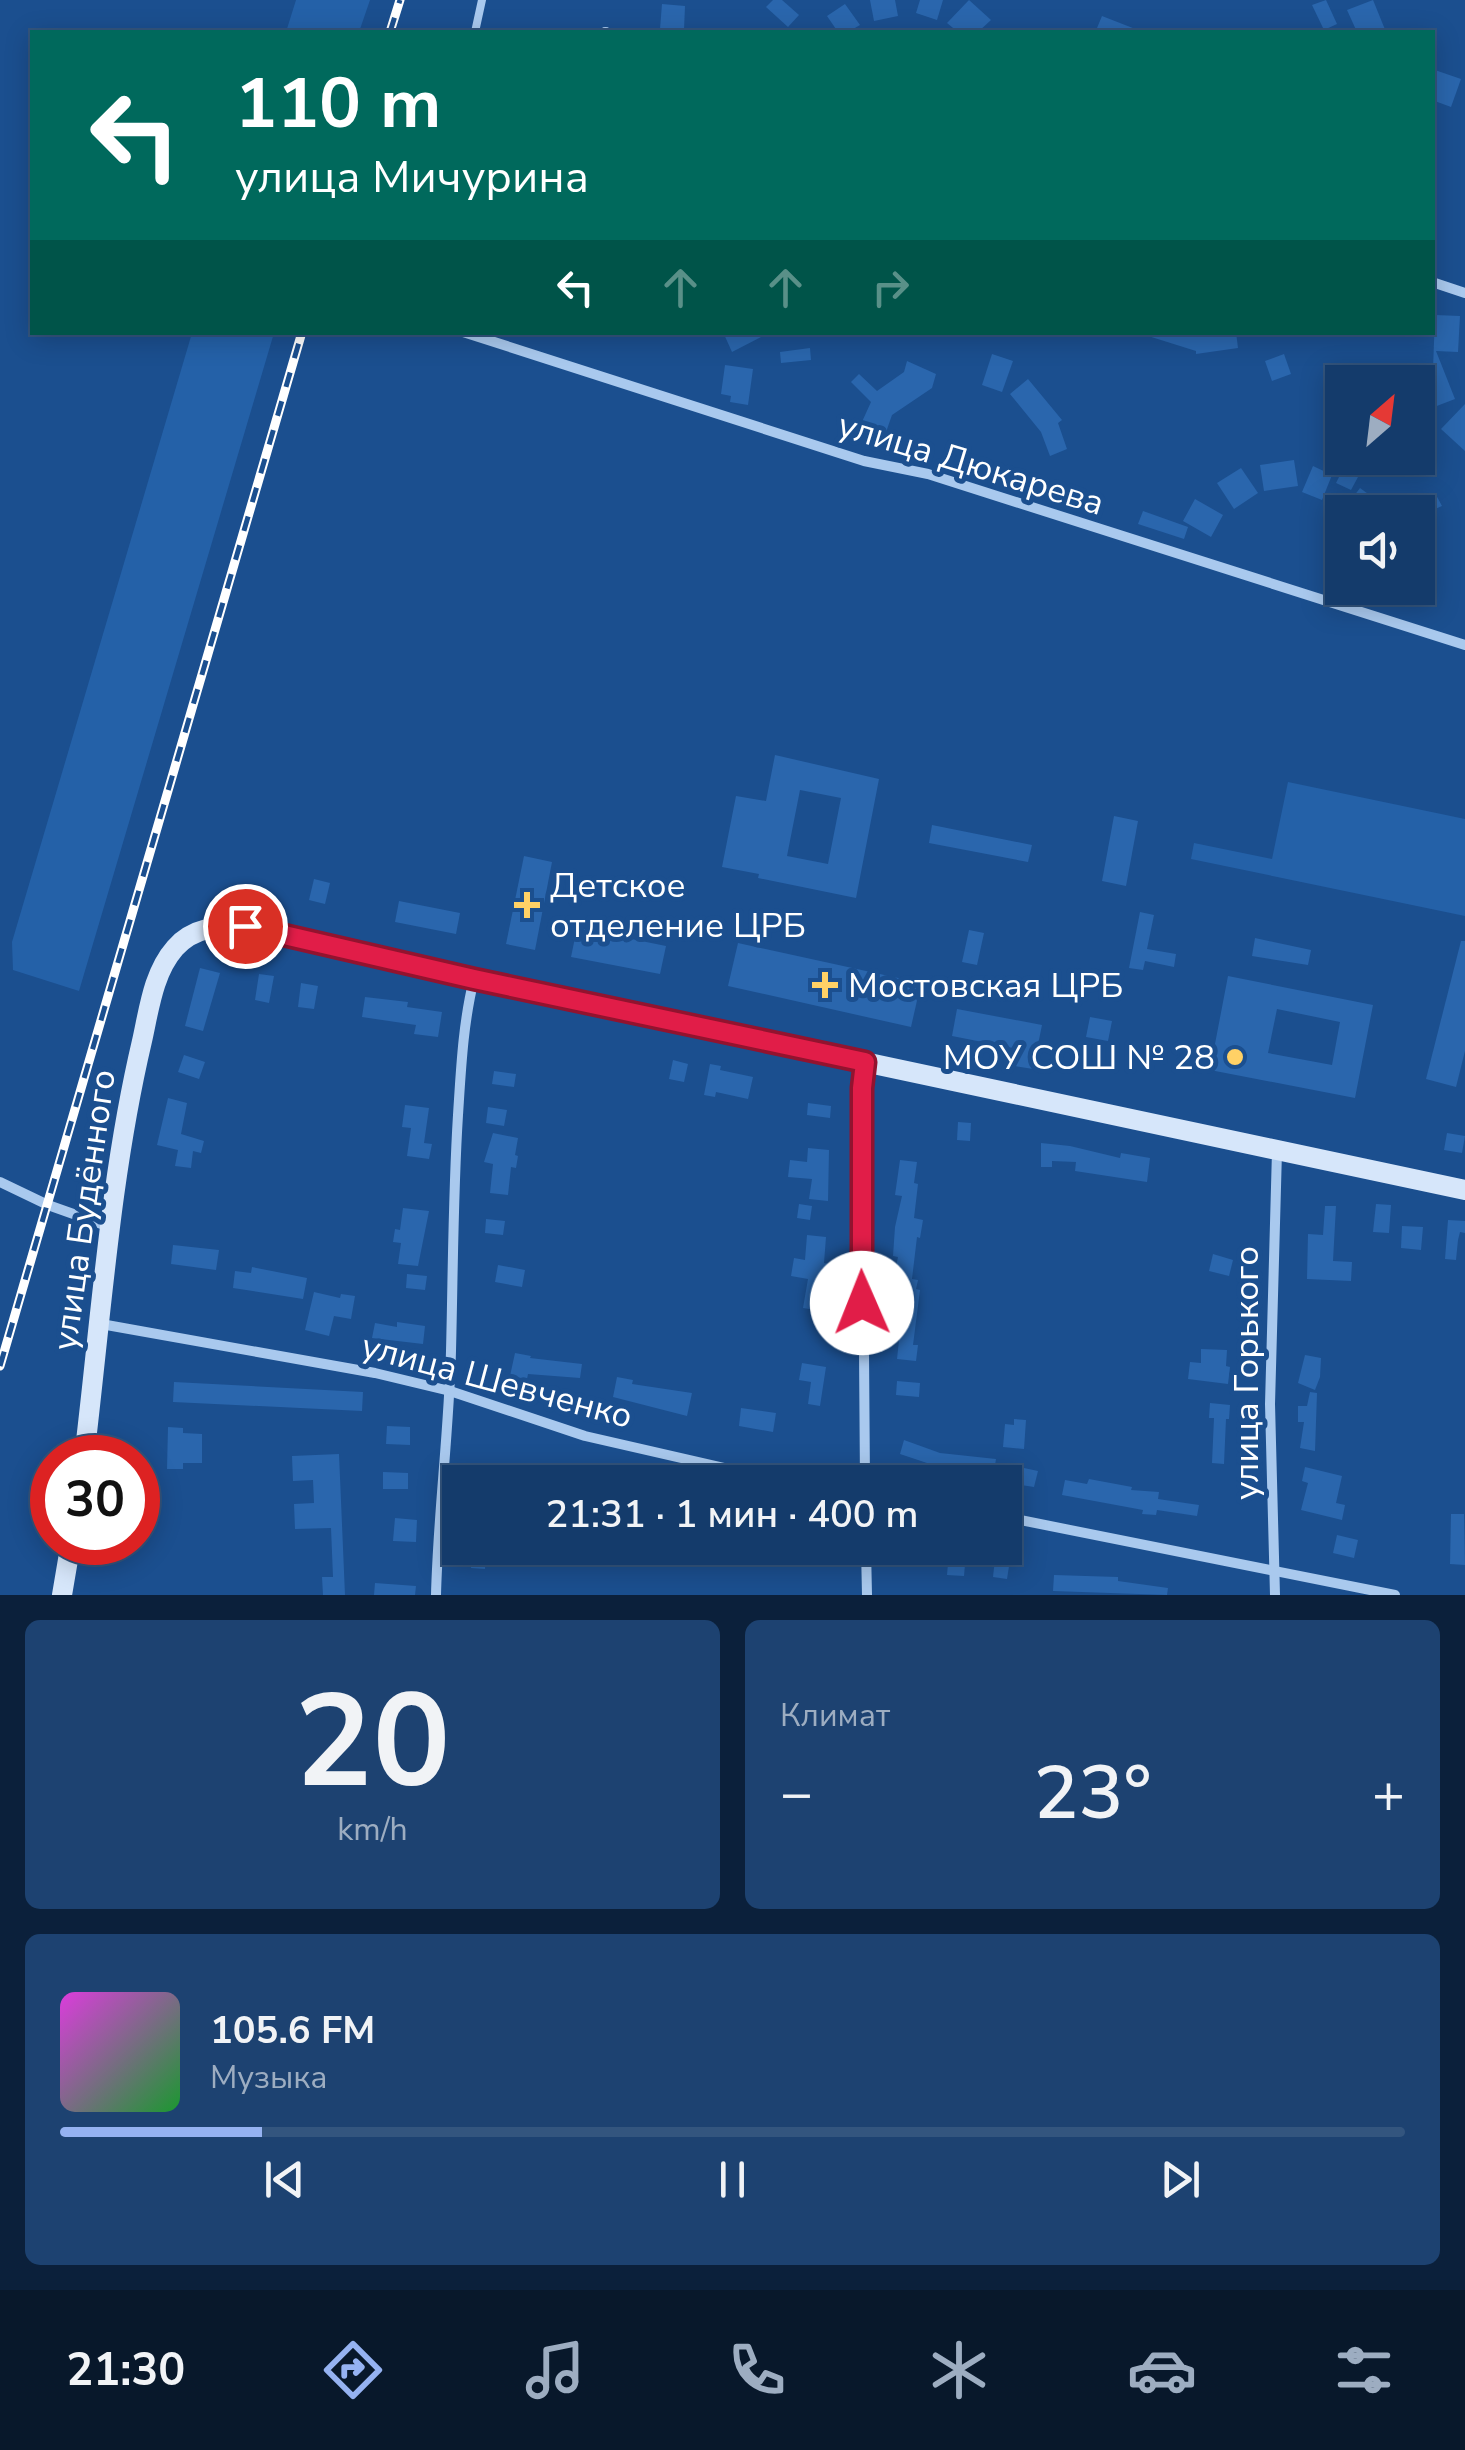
<!DOCTYPE html>
<html lang="ru">
<meta charset="utf-8">
<style>
:root{--surface:#143b6b;--page:#1d4271;--text:#f1f3f6;--muted:#9dadc1;--line:#33557e;--accent:#95b2f1}
body{margin:0;font-family:"Nunito Sans",sans-serif;background:var(--page);color:var(--text);height:100vh;display:flex;flex-direction:column;font-size:38px;white-space:nowrap}
*{box-sizing:border-box;margin:0}
p{font-size:32px;color:var(--muted)}
.icon{flex:none;width:55px;height:55px;fill:none;stroke:currentColor;stroke-width:2;stroke-linecap:round;stroke-linejoin:round}
.map{position:relative;height:1595px;overflow:hidden}
.drawer{display:flex;flex-direction:column;gap:25px;padding:25px;background:#0b203b;flex:1}
.drawer>*{flex:none}
.guide{position:absolute;left:30px;top:30px;width:1405px;height:305px;border-radius:0px;box-shadow:0 5px 25px #0003,0 0 0 2px var(--line);background:#00695c;color:#fff;overflow:hidden}
.needle{width:65px;rotate:28deg}
.tools{position:absolute;left:1325px;top:365px;display:grid;gap:20px}
.tools a{display:grid;place-items:center;width:110px;height:110px;border-radius:0px;background:var(--surface);box-shadow:0 5px 25px #0003,0 0 0 2px var(--line);font-size:50px}
.speed{position:absolute;left:30px;top:1435px;display:flex;gap:20px;font-size:50px;font-weight:700;text-align:center}
.speed>*{display:grid;place-content:center;width:130px;height:130px;border-radius:50%;background:var(--surface);box-shadow:0 5px 25px #0003,0 0 0 2px var(--line);line-height:1}
.speed .limit{border:15px solid #d22;background:#fff;color:#111}
.pin{position:absolute;display:grid;place-items:center;width:85px;height:85px;color:#fff;margin:-42px;border:5px solid #fff;border-radius:50%;box-shadow:0 2px 10px #0007}
.me{position:absolute;width:110px;margin:-55px;rotate:359deg;stroke-linejoin:round;filter:drop-shadow(0 0 8px #0008)}
.turn{display:flex;align-items:center;gap:35px;height:210px;padding:0 40px;font-size:45px}
.turn .icon{width:130px;height:130px;stroke-width:2.5}
.turn b{display:block;font-size:70px;line-height:85px}
.lanes{display:flex;align-items:center;height:95px;padding:0 40px;background:#0003;justify-content:center;gap:50px;direction:ltr}
.lanes .off{opacity:.35}
.big{font-size:75px;font-weight:600;line-height:1.1}
.drawer .widget{flex:1;display:flex;flex-direction:column;justify-content:center;gap:15px;min-width:0;padding:0 35px;border-radius:15px;background:var(--page)}
.drawer .dial{align-items:center;gap:0}
.dial b{font-size:130px;line-height:1}
.song{display:flex;align-items:center;gap:30px}
.cover{width:120px;height:120px;border-radius:15px;background:linear-gradient(135deg,hsl(300 70% 55%),hsl(130 70% 35%))}
.played{height:10px;border-radius:5px;background:linear-gradient(90deg,var(--accent) 15%,var(--line) 15%)}
.keys{display:flex;justify-content:space-around;direction:ltr}
.heat{display:flex;justify-content:space-between;align-items:center;font-size:55px;direction:ltr}
.drawer .tiles{flex:1;display:grid;gap:25px;grid-template-columns:1fr 1fr}
.widget:last-child{grid-column:span 2}
.trip{position:absolute;left:442px;top:1465px;width:580px;height:100px;border-radius:0px;background:var(--surface);box-shadow:0 5px 25px #0003,0 0 0 2px var(--line);font-weight:600;line-height:100px;text-align:center}
.dock{display:flex;height:160px;justify-content:space-around;align-items:center;background:#08182b;color:var(--muted)}
.dock .icon{width:70px;height:70px}
.dock .current{color:var(--accent)}
.dock b{font-size:45px;color:var(--text)}
.map>svg:first-child{display:block}
</style>
<div class="map">
<svg width="1465" height="1595" viewBox="0 0 1465 1595">
<rect width="100%" height="100%" fill="#1b4f8f"/>
<g fill="#2461a8">
<polygon points="296,0 370,0 359,32 286,32"/>
<polygon points="192,333 274,333 79,991 13,970 12,942"/>
<polygon points="1288,782 1465,819 1465,916 1191,859 1194,843 1272,859"/>
</g>
<g fill="#2a66ad" fill-rule="evenodd">
<polygon points="773,0 782,0 799,15 788,27 766,7"/>
<polygon points="870,0 895,0 898,16 874,21"/>
<polygon points="920,0 943,0 937,20 916,13"/>
<polygon points="969,0 991,20 978,32 958,32 947,23"/>
<polygon points="1326,0 1337,24 1324,30 1312,5"/>
<polygon points="1373,0 1386,32 1357,32 1347,10"/>
<polygon points="662,4 685,6 684,30 660,29"/>
<polygon points="845,4 860,25 848,32 838,32 827,16"/>
<polygon points="1102,16 1143,32 1110,32 1097,28"/>
<polygon points="1432,69 1461,79 1451,107 1432,100"/>
<polygon points="1435,315 1460,316 1458,352 1436,351 1455,399 1429,409 1416,375 1433,369"/>
<polygon points="723,332 771,332 732,352"/>
<polygon points="1145,332 1236,332 1238,348 1196,354 1196,351 1145,335"/>
<polygon points="810,348 811,360 781,363 780,352"/>
<polygon points="992,354 1013,361 1002,392 982,385"/>
<polygon points="1284,354 1291,374 1272,381 1265,361"/>
<polygon points="907,361 936,374 932,388 892,415 885,435 861,424 871,402 851,382 859,374 877,391 904,372"/>
<polygon points="725,365 753,369 748,405 730,402 731,396 721,394"/>
<polygon points="1028,379 1062,420 1058,423 1067,449 1050,456 1041,432 1010,394"/>
<polygon points="1465,404 1465,451 1441,429"/>
<polygon points="1294,460 1298,486 1264,491 1260,465"/>
<polygon points="1313,466 1332,475 1322,500 1302,492"/>
<polygon points="1241,468 1258,493 1234,509 1217,483"/>
<polygon points="1343,469 1358,477 1351,490 1336,483"/>
<polygon points="1046,486 1084,497 1080,508 1042,497"/>
<polygon points="1360,488 1375,499 1365,512 1342,512"/>
<polygon points="1435,493 1442,506 1428,512 1422,499"/>
<polygon points="1195,499 1223,515 1211,537 1183,521"/>
<polygon points="1143,511 1188,527 1184,539 1138,524"/>
<path d="M775,755L879,779L856,898L758,878L759,874L722,867L736,796L766,801ZM800,790L841,798L828,864L787,856Z"/>
<polygon points="1114,816 1138,821 1126,886 1102,881"/>
<polygon points="932,825 1032,845 1028,862 929,843"/>
<polygon points="524,856 552,862 535,950 506,944"/>
<polygon points="314,879 330,883 325,904 309,900"/>
<polygon points="399,901 460,913 456,934 395,922"/>
<polygon points="1140,912 1154,915 1147,949 1176,954 1174,967 1145,961 1143,970 1129,968"/>
<polygon points="577,928 666,946 660,974 571,957"/>
<polygon points="969,930 984,933 977,965 962,962"/>
<polygon points="1255,938 1311,950 1308,965 1252,956"/>
<polygon points="1461,941 1465,941 1465,1051 1456,1087 1426,1079"/>
<polygon points="738,943 921,983 911,1027 728,986"/>
<polygon points="200,968 220,973 203,1031 185,1026"/>
<polygon points="259,974 274,976 269,1003 255,1000"/>
<path d="M1228,976L1373,1005L1355,1098L1210,1070ZM1277,1009L1340,1022L1332,1065L1268,1053Z"/>
<polygon points="301,983 318,986 314,1009 298,1007"/>
<polygon points="365,997 408,1002 407,1007 442,1012 438,1037 414,1034 416,1025 362,1017"/>
<polygon points="957,1009 1042,1025 1033,1069 1015,1066 1018,1049 952,1036"/>
<polygon points="1090,1017 1112,1021 1108,1041 1086,1037"/>
<polygon points="184,1055 205,1062 199,1079 178,1072"/>
<polygon points="673,1060 688,1064 684,1082 669,1079"/>
<polygon points="710,1064 721,1066 720,1070 753,1077 748,1099 716,1092 715,1097 704,1095"/>
<polygon points="494,1071 516,1074 514,1087 492,1084"/>
<polygon points="168,1098 187,1103 181,1134 204,1141 201,1153 193,1151 191,1168 175,1166 178,1150 157,1145"/>
<polygon points="808,1103 831,1106 830,1118 807,1115"/>
<polygon points="405,1105 429,1108 424,1143 432,1144 429,1159 407,1156 411,1128 402,1127"/>
<polygon points="488,1107 507,1110 504,1126 486,1123"/>
<polygon points="958,1122 971,1123 970,1141 957,1140"/>
<polygon points="493,1133 518,1138 515,1155 518,1156 516,1168 511,1167 508,1195 490,1193 493,1164 484,1162"/>
<polygon points="1447,1133 1465,1136 1462,1153 1444,1150"/>
<polygon points="1041,1143 1070,1146 1120,1158 1121,1153 1150,1158 1147,1182 1075,1171 1076,1162 1052,1161 1052,1167 1041,1167"/>
<polygon points="808,1148 829,1150 828,1201 809,1199 812,1179 788,1177 790,1160 807,1162"/>
<polygon points="900,1160 917,1162 914,1183 918,1184 914,1218 923,1220 920,1238 917,1237 912,1279 918,1280 916,1289 920,1290 913,1345 918,1345 916,1361 897,1359 901,1322 896,1321 900,1288 892,1287 898,1257 893,1256 895,1227 902,1196 895,1195"/>
<polygon points="799,1204 812,1206 810,1220 797,1218"/>
<polygon points="1376,1204 1391,1205 1389,1233 1373,1232"/>
<polygon points="1325,1206 1336,1206 1333,1261 1352,1262 1351,1281 1307,1279 1308,1234 1323,1235"/>
<polygon points="403,1208 429,1211 418,1266 398,1264 401,1243 393,1242 395,1229 400,1230"/>
<polygon points="486,1219 505,1221 503,1235 485,1233"/>
<polygon points="1448,1220 1465,1221 1465,1233 1460,1232 1458,1240 1456,1260 1445,1259"/>
<polygon points="1402,1226 1423,1227 1421,1250 1401,1248"/>
<polygon points="807,1235 826,1237 824,1263 830,1264 824,1299 830,1300 828,1312 803,1308 808,1279 791,1276 794,1258 805,1260"/>
<polygon points="173,1245 219,1250 216,1270 171,1264"/>
<polygon points="1213,1254 1233,1260 1229,1276 1209,1271"/>
<polygon points="498,1265 525,1270 522,1287 495,1282"/>
<polygon points="252,1267 307,1278 303,1299 233,1288 235,1271 251,1273"/>
<polygon points="407,1274 427,1276 425,1290 406,1288"/>
<polygon points="314,1292 340,1298 341,1294 355,1296 351,1319 334,1316 329,1336 305,1330"/>
<polygon points="397,1322 425,1326 423,1344 372,1338 375,1323 397,1327"/>
<polygon points="1201,1349 1227,1350 1226,1366 1230,1367 1228,1384 1188,1379 1190,1362 1201,1363"/>
<polygon points="515,1353 531,1356 530,1358 582,1364 580,1378 528,1374 527,1379 510,1376"/>
<polygon points="1305,1355 1321,1358 1320,1377 1315,1390 1298,1383"/>
<polygon points="802,1363 826,1367 820,1406 808,1404 811,1382 799,1380"/>
<polygon points="617,1377 633,1380 632,1384 692,1393 687,1416 613,1397"/>
<polygon points="897,1381 920,1383 919,1397 896,1395"/>
<polygon points="174,1382 363,1392 362,1411 173,1402"/>
<polygon points="1310,1392 1317,1393 1315,1451 1300,1448 1304,1422 1298,1422 1298,1406 1307,1406"/>
<polygon points="1210,1403 1230,1405 1229,1419 1226,1419 1224,1464 1212,1463 1214,1418 1209,1418"/>
<polygon points="741,1408 776,1413 773,1432 739,1426"/>
<polygon points="1014,1419 1026,1420 1024,1449 1003,1447 1005,1424 1014,1425"/>
<polygon points="387,1426 410,1427 410,1445 386,1444"/>
<polygon points="168,1427 183,1428 183,1433 202,1434 202,1463 183,1463 183,1469 167,1469"/>
<polygon points="904,1440 940,1453 996,1459 993,1477 948,1470 900,1454"/>
<polygon points="339,1454 345,1595 323,1595 322,1577 333,1577 331,1528 295,1529 294,1504 314,1503 313,1480 293,1481 292,1456"/>
<polygon points="477,1465 494,1467 492,1478 476,1476"/>
<polygon points="1305,1467 1342,1476 1336,1503 1345,1505 1342,1520 1301,1510 1308,1483 1302,1481"/>
<polygon points="1024,1468 1038,1471 1034,1487 1021,1485"/>
<polygon points="383,1472 408,1473 408,1489 383,1489"/>
<polygon points="1089,1479 1132,1487 1131,1490 1159,1492 1158,1499 1199,1505 1197,1516 1157,1510 1156,1515 1142,1514 1143,1510 1062,1495 1065,1480 1087,1484"/>
<polygon points="1451,1514 1464,1514 1465,1565 1450,1564"/>
<polygon points="395,1518 417,1520 416,1542 393,1541"/>
<polygon points="1337,1535 1358,1540 1354,1558 1333,1553"/>
<polygon points="472,1548 486,1548 485,1569 471,1568"/>
<polygon points="949,1552 966,1553 964,1576 947,1575"/>
<polygon points="995,1559 1010,1560 1007,1579 993,1577"/>
<polygon points="1054,1575 1118,1577 1118,1581 1168,1588 1167,1595 1053,1591"/>
<polygon points="375,1583 416,1586 415,1595 374,1595"/>
</g>
<g fill="none" stroke-linecap="round" stroke-linejoin="round">
<polyline stroke="#a9c9ee" stroke-width="8" points="475,32 482,0"/>
<g stroke="#a9c9ee" stroke-width="10">
<polyline points="605,32 606,32"/>
<polyline points="1432,282 1465,293"/>
<polyline points="463,332 864,461 928,474 1465,645"/>
<polyline points="865,1062 862,1088 865,1482"/>
<polyline points="0,1182 48,1205 110,1227"/>
<polyline points="101,1324 375,1373 450,1391 585,1436 729,1469 819,1482"/>
<polyline points="1005,1517 1395,1595"/>
<polyline points="866,1548 867,1595"/>
<path d="M436,1595C438,1514 449,1433 451,1351C453,1272 453,1194 458,1115C461,1069 463,1023 474,979"/>
<polyline points="1275,1595 1270,1404 1277,1151"/>
</g>
<g stroke="#d6e6fa" stroke-width="20">
<path d="M84,1458C101,1318 110,1177 142,1041C149,1010 153,973 175,948C193,927 219,926 245,925L474,979L1465,1190"/>
<polyline points="62,1595 71,1542"/>
</g>
<defs>
<g id="rail">
<polyline points="390,32 400,0"/>
<polyline points="0,1366 302,332"/>
</g>
</defs>
<use href="#rail" stroke="#fff" stroke-width="9"/>
<use href="#rail" stroke="#1b4f8f" stroke-width="5" stroke-dasharray="15" stroke-linecap="butt"/>
</g>
<g fill="none" stroke-linecap="round" stroke-linejoin="round">
<defs>
<polyline id="route" points="245,926 474,979 865,1062 862,1088 862,1303"/>
</defs>
<use href="#route" stroke="#92132f" stroke-width="25"/>
<use href="#route" stroke="#e11d48" stroke-width="18"/>
</g>
<g fill="#ffd166" stroke="#1b4f8f" stroke-width="4">
<path d="M522 890h10v10h10v10h-10v10h-10v-10h-10v-10h10z"/>
<path d="M820 970h10v10h10v10h-10v10h-10v-10h-10v-10h10z"/>
<circle cx="1235" cy="1057" r="10"/>
</g>
<g text-anchor="middle" dominant-baseline="central" stroke-width="10" stroke-linejoin="round" paint-order="stroke">
<g font-size="35" fill="#fff" stroke="#1b4f8f">
<text transform="translate(971 464) rotate(17)">улица Дюкарева</text>
<text transform="translate(84 1210) rotate(-82)">улица Будённого</text>
<text transform="translate(1246 1373) rotate(-90)">улица Горького</text>
<text transform="translate(497 1381) rotate(15)">улица Шевченко</text>
</g>
<g font-size="35" fill="#fff" stroke="#1b4f8f" text-anchor="start">
<text x="550" y="885">Детское<tspan x="550" dy="40">отделение ЦРБ</tspan></text>
<text x="848" y="985">Мостовская ЦРБ</text>
<text x="1215" y="1057" text-anchor="end">МОУ СОШ № 28</text>
</g>
</g>
</svg>
<div class="tools">
<a><svg class="needle" viewBox="-14 -14 28 28"><path d="M0-13l5 13h-10z" fill="#e53935"/><path d="M0 13l5-13h-10z" fill="#9dadc1"/></svg></a>
<a><svg class="icon" aria-label="sound" viewBox="0 0 24 24"><path d="M4 9h4l5-4v14l-5-4H4zM17 9q2 3 0 6"/></svg></a>
</div>
<div class="speed"><div class="limit">30</div></div>
<div class="pin" style="left:245px;top:926px;background:#d93025"><svg class="icon" aria-label="arrive" viewBox="0 0 24 24"><path d="M6 21V4h12l-3 4 3 4H6"/></svg></div>
<svg class="me" style="left:862px;top:1303px" viewBox="-20 -20 40 40"><circle r="19" fill="#fff"/><path d="M0-13L10 11 0 6-10 11z" fill="#e11d48"/></svg>
<div class="trip">21:31 · 1 мин · 400 m</div>
<div class="guide">
<div class="turn"><svg class="icon" aria-label="left" viewBox="0 0 24 24"><path d="M17 20v-9H6M10 6l-5 5 5 5"/></svg><div><b>110 m</b>улица Мичурина</div></div>
<div class="lanes"><svg class="icon" aria-label="left" viewBox="0 0 24 24"><path d="M17 20v-9H6M10 6l-5 5 5 5"/></svg><svg class="icon off" aria-label="ahead" viewBox="0 0 24 24"><path d="M12 20V5M6 11l6-6 6 6"/></svg><svg class="icon off" aria-label="ahead" viewBox="0 0 24 24"><path d="M12 20V5M6 11l6-6 6 6"/></svg><svg class="icon off" aria-label="right" viewBox="0 0 24 24"><path d="M7 20v-9h11M14 6l5 5-5 5"/></svg></div>
</div>
</div>
<section class="drawer">
<div class="tiles">
<div class="widget dial"><b>20</b><p>km/h</p></div>
<div class="widget"><p>Климат</p>
<div class="heat"><a>−</a><b class="big">23°</b><a>+</a></div>
</div>
<div class="widget">
<div class="song"><i class="cover"></i><div><b>105.6 FM</b><p>Музыка</p></div></div>
<div class="played"></div>
<div class="keys"><svg class="icon" aria-label="previous" viewBox="0 0 24 24"><path d="M18 5L8 12l10 7zM5 5v14"/></svg><svg class="icon" aria-label="pause" viewBox="0 0 24 24"><path d="M8 5v14M16 5v14"/></svg><svg class="icon" aria-label="next" viewBox="0 0 24 24"><path d="M6 5l10 7-10 7zM19 5v14"/></svg></div>
</div>
</div>
</section>
<nav class="dock">
<b>21:30</b>
<svg class="icon current" aria-label="directions" viewBox="0 0 24 24"><path d="M12 3l9 9-9 9-9-9zM9 14v-3h6M13 9l2 2-2 2"/></svg>
<svg class="icon" aria-label="music" viewBox="0 0 24 24"><path d="M9 18V5l10-2v13"/><circle cx="6" cy="18" r="3"/><circle cx="16" cy="16" r="3"/></svg>
<svg class="icon" aria-label="phone" viewBox="0 0 24 24"><path d="M5 4h4l2 5-3 2q2 4 5 5l2-3 5 2v4C11 20 4 13 5 4z"/></svg>
<svg class="icon" aria-label="climate" viewBox="0 0 24 24"><path d="M12 3v18M4 7l16 10M4 17L20 7"/></svg>
<svg class="icon" aria-label="car" viewBox="0 0 24 24"><path d="M5 17H2v-5l4-1 3-4h7l3 4 3 1v5h-3M9 17h6M6 11h13"/><circle cx="7" cy="17" r="2"/><circle cx="17" cy="17" r="2"/></svg>
<svg class="icon" aria-label="filters" viewBox="0 0 24 24"><path d="M4 7h16M4 17h16"/><circle cx="9" cy="7" r="2"/><circle cx="15" cy="17" r="2"/></svg>
</nav>
